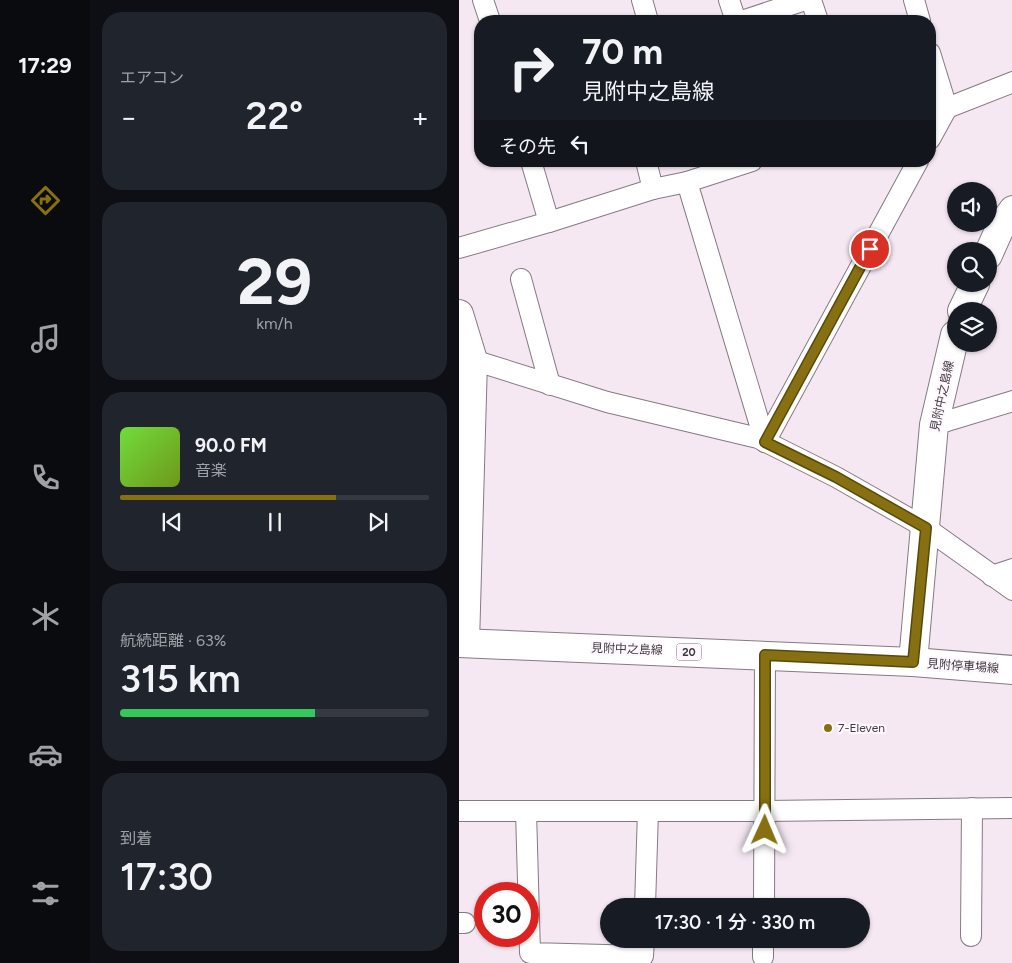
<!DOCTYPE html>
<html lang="ja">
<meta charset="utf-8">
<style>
:root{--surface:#171b24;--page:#20242c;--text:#f1f3f6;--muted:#9ea1a6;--line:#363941;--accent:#867011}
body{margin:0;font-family:Figtree,"Noto Sans JP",sans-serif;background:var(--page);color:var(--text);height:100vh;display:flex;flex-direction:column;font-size:19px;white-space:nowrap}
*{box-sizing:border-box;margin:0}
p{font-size:16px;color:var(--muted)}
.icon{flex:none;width:28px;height:28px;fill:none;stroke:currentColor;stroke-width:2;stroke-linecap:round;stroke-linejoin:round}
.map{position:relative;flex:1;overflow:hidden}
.side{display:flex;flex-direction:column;gap:12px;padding:12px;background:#0d0f14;width:369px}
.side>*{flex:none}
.hud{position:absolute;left:15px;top:15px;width:462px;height:152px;border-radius:20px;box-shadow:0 1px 4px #0004;background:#171b24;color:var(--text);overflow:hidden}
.controls{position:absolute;left:488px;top:182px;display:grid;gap:10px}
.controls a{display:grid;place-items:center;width:50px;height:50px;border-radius:50%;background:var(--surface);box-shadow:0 1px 4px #0004;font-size:25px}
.speed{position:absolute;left:15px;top:882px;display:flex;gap:10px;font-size:25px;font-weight:700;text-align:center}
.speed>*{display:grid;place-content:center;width:65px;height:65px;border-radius:50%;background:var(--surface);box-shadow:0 1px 4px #0004;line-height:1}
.speed .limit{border:8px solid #d22;background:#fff;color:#111}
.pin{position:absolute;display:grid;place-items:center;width:42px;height:42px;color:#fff;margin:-21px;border:2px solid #fff;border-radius:50%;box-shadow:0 1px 5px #0007}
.me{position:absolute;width:55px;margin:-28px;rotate:1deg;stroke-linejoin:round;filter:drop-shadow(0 0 4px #0008)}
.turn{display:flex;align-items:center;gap:18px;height:105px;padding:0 25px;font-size:22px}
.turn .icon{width:65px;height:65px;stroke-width:2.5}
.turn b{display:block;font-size:35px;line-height:42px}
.then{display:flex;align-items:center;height:48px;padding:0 25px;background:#0003;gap:10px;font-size:19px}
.big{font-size:38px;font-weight:600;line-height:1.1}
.side .widget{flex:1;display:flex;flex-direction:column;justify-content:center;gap:8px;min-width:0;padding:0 18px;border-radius:20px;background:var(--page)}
.side .dial{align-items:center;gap:0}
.dial b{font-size:65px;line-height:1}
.song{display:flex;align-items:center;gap:15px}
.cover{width:60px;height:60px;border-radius:8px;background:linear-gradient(135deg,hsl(100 70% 55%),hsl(80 70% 35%))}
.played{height:5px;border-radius:2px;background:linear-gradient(90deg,var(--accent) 70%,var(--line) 70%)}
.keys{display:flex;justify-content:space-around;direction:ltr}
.heat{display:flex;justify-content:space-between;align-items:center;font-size:28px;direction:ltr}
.charge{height:8px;border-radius:4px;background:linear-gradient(90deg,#34c759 63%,var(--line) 0)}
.trip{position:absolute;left:141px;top:898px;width:270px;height:50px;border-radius:25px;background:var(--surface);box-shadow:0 1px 4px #0004;font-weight:600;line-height:50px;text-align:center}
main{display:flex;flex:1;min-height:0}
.menu{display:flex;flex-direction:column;width:90px;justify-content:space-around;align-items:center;background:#090b0e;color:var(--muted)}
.menu .icon{width:35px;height:35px}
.menu .selected{color:var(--accent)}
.menu b{font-size:22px;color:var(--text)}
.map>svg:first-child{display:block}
</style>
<main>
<nav class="menu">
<b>17:29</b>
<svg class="icon selected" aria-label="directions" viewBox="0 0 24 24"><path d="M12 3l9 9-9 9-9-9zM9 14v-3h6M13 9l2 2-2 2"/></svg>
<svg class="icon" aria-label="music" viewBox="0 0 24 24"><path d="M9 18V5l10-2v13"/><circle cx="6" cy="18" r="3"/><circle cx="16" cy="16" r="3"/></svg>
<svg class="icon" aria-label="phone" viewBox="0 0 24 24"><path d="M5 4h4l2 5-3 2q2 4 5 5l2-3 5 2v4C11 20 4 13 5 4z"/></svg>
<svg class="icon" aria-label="climate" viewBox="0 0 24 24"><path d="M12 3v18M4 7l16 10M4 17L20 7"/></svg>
<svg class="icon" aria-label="car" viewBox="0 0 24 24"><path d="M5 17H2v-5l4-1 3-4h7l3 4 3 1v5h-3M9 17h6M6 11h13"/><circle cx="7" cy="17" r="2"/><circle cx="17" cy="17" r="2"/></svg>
<svg class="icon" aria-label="filters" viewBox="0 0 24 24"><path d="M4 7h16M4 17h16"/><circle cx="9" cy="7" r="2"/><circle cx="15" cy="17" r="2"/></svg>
</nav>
<section class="side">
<div class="widget"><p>エアコン</p>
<div class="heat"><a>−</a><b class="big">22°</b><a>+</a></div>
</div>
<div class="widget dial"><b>29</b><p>km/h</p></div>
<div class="widget">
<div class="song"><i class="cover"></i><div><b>90.0 FM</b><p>音楽</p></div></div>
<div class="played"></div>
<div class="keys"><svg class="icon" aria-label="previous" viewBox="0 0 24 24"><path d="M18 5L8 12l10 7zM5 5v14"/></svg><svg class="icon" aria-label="pause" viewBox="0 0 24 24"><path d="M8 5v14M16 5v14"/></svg><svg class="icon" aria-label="next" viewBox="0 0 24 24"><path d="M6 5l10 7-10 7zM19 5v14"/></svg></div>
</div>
<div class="widget"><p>航続距離 · 63%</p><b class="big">315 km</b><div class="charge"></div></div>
<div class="widget"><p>到着</p><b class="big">17:30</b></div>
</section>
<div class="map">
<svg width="554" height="963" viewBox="0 0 554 963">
<rect width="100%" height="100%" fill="#f5e8f3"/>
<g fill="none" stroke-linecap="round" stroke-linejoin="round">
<defs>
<g id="street">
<polyline points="24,0 31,21"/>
<polyline points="183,0 189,21"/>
<polyline points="270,0 277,21"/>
<polyline points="352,0 359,21"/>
<polyline points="455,0 461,21"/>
<polyline points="283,21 346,0"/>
<polyline points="471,53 488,108 471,139"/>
<polyline points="475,111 488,108 554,82"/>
<polyline points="72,161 90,222 194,189"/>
<polyline points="187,161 194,189 228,182 293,161"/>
<polyline points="228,182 306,442"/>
<polyline points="0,248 90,222"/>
<polyline points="62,279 91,385"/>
<polyline points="1,359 14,360 148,402 299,438 377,477 467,528 554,590"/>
<polyline points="475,425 554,401"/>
<polyline points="306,442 459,161"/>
<polyline points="533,576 554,569"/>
<polyline points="0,811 306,811 554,808"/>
<polyline points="67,811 71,953 184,956 185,939"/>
<polyline points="186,906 189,811"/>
<polyline points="305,906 306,655"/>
<polyline points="0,923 6,923"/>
<polyline points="512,936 513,808"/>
<polyline points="304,957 304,939"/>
</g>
<g id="secondary">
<polyline points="0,314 14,360 6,643"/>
<polyline points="454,662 554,670"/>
</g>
<g id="primary">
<polyline points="529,255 541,228 554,210"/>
<polyline points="503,311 516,284"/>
<polyline points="0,643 454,662 475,425 496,335"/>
</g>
</defs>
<use href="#street" stroke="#857a84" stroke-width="22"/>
<use href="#secondary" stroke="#857a84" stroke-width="30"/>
<use href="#primary" stroke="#857a84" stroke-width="30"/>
<use href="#street" stroke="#fff" stroke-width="20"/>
<use href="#secondary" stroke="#fff" stroke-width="28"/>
<use href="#primary" stroke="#fff" stroke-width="28"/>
</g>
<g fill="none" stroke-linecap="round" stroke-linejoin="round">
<defs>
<polyline id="route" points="306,830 306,655 454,662 467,528 377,477 306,442 411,249"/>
</defs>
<use href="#route" stroke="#57490b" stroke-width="12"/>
<use href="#route" stroke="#867011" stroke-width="9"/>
</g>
<circle fill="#867011" stroke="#fff7fe" stroke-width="2" cx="369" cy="728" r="5"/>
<g text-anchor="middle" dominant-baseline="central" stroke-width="4.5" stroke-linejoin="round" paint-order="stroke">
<rect fill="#fff7fe" stroke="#797379" stroke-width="1" x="217.5" y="643.5" width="25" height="17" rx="4"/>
<g font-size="11" font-weight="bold" fill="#403b40">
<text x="230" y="652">20</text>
</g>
<g font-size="12" fill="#403b40" stroke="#fff7fe">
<text transform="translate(483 396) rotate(-78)">見附中之島線</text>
<text transform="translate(168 649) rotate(2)">見附中之島線</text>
<text transform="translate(504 666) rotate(4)">見附停車場線</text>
</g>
<g font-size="12" fill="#403b40" stroke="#fff7fe" text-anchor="start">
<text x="379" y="728">7-Eleven</text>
</g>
</g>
</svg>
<div class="controls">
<a><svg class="icon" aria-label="sound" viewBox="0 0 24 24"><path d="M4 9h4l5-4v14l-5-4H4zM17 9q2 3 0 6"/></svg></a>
<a><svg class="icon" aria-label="search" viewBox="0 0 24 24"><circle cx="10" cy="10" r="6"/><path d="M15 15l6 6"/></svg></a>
<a><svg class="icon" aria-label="layers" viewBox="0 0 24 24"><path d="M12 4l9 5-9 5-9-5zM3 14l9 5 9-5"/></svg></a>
</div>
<div class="speed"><div class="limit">30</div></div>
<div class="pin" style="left:411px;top:249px;background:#d93025"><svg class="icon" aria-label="arrive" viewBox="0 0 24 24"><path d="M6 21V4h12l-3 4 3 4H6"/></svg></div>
<svg class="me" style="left:306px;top:830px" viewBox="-20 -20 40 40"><path d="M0-17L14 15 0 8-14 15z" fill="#867011" stroke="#fff" stroke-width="4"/></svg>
<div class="trip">17:30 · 1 分 · 330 m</div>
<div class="hud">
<div class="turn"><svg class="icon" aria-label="right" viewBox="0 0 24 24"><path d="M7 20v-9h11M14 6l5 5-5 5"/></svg><div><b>70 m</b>見附中之島線</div></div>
<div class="then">その先<svg class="icon" aria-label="left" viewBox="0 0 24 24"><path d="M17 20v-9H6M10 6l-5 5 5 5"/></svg></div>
</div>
</div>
</main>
